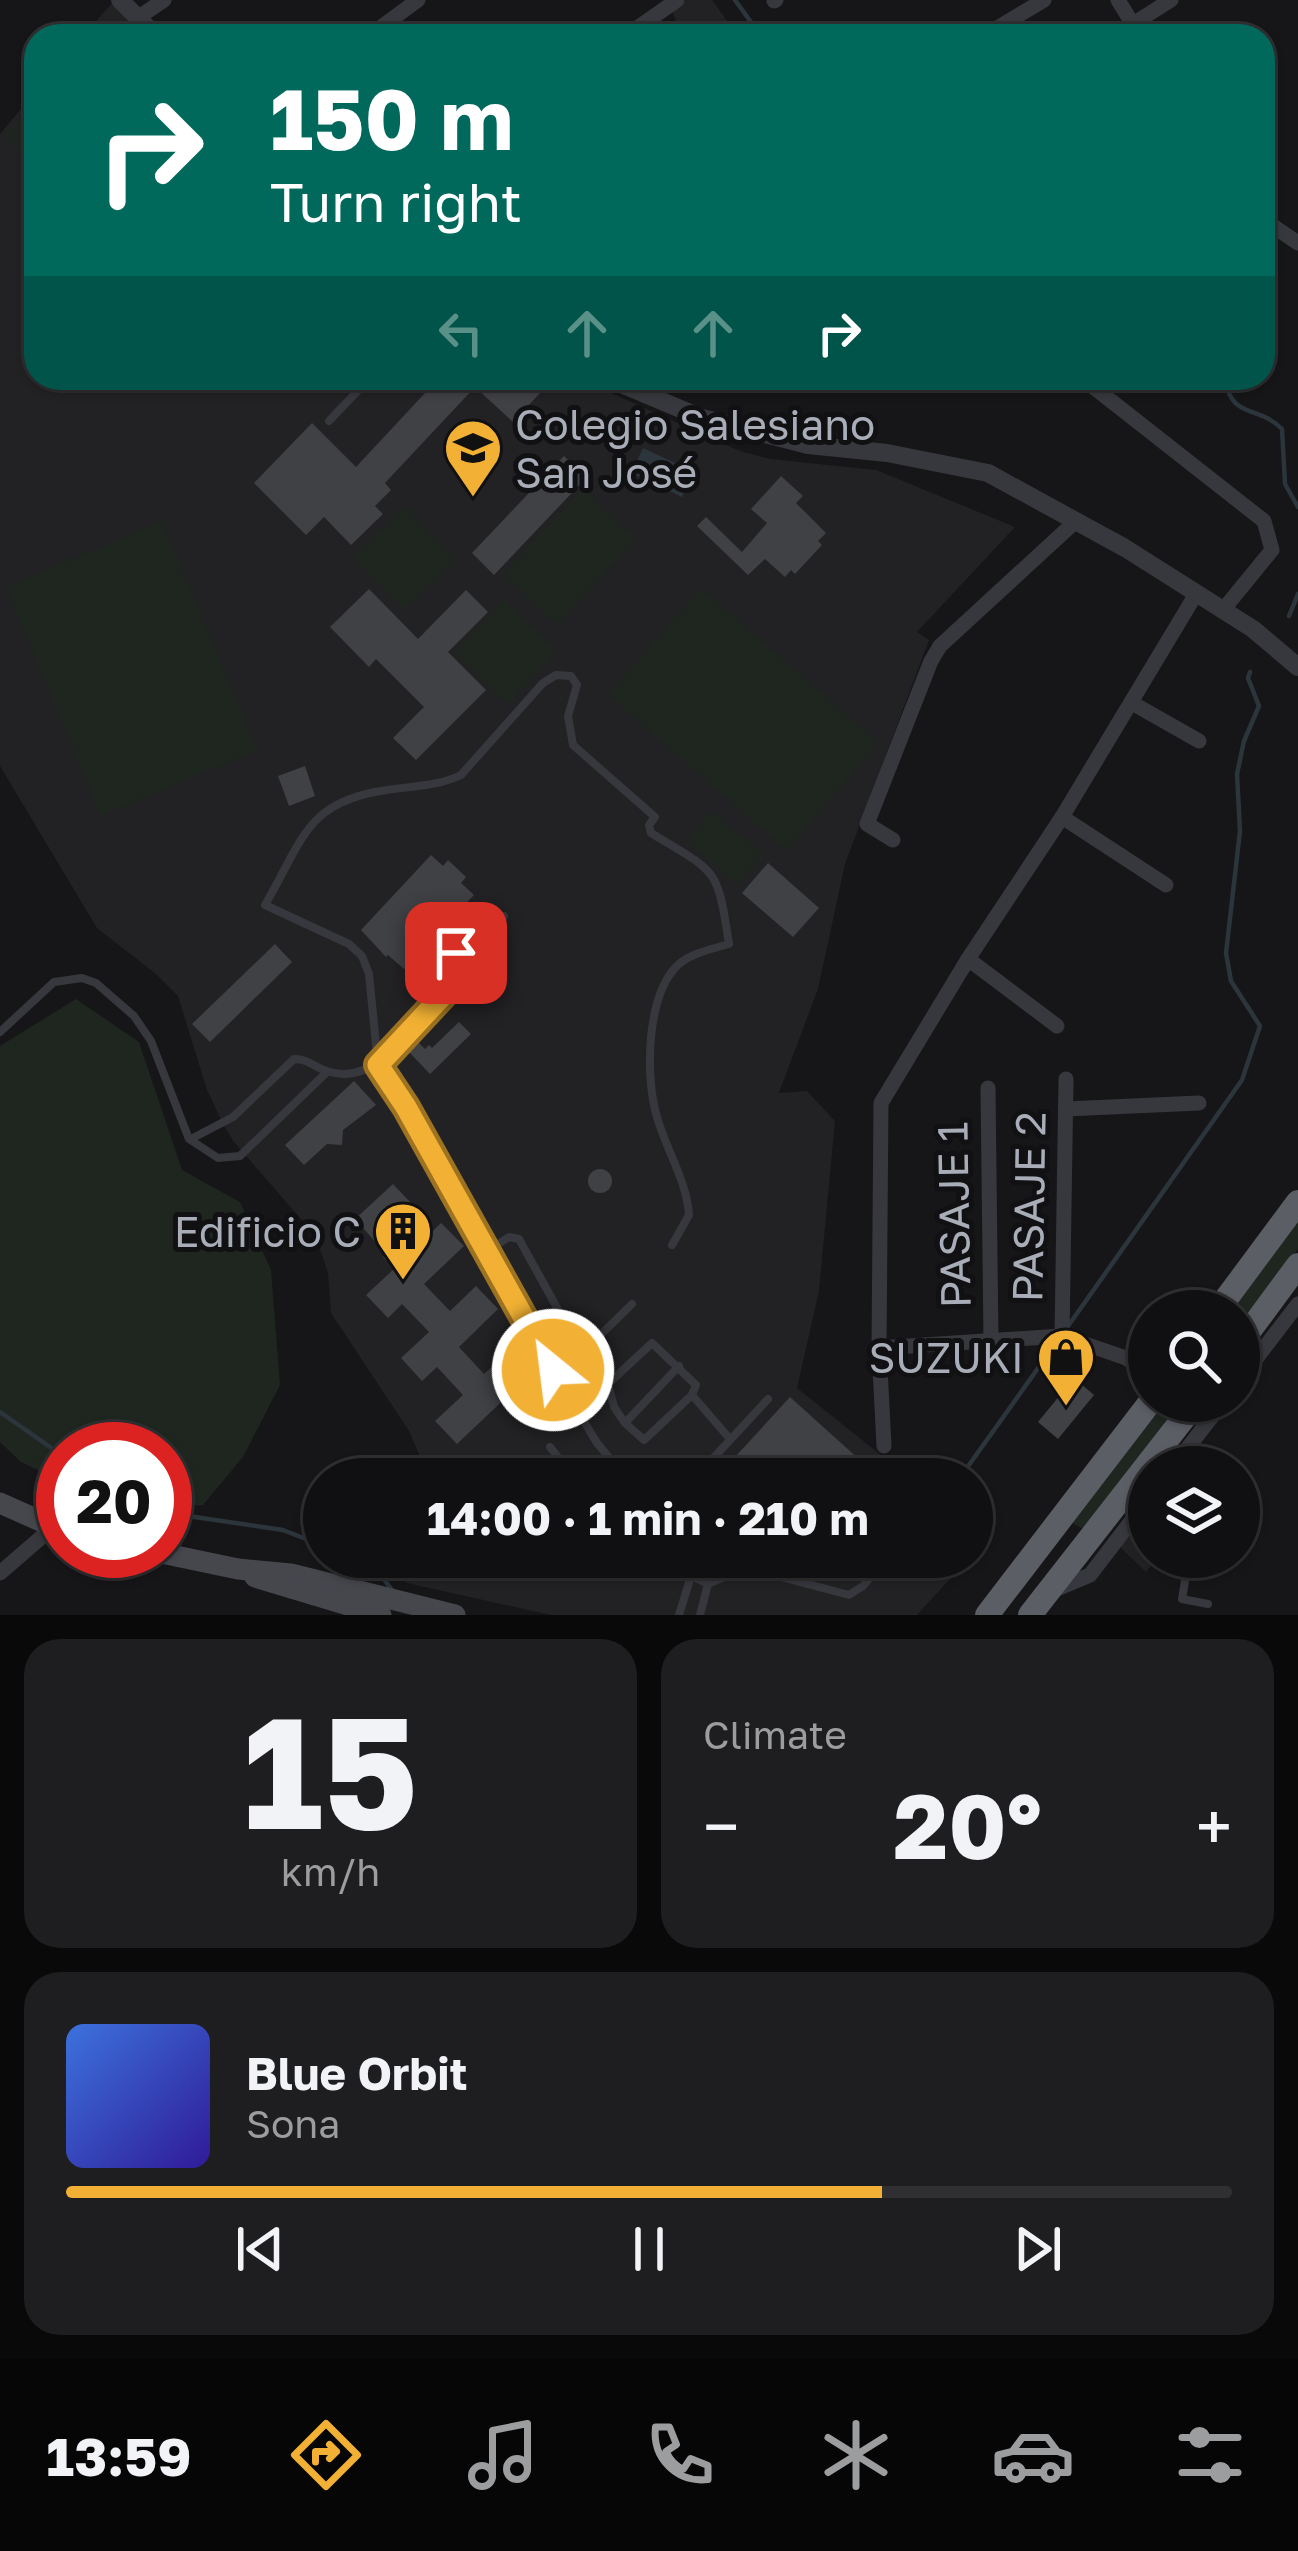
<!DOCTYPE html>
<meta charset="utf-8">
<style>
:root{--surface:#101012;--page:#1e1e20;--text:#f1f3f6;--muted:#9c9d9f;--line:#303032;--accent:#f2b134}
body{margin:0;font-family:"Golos Text",sans-serif;background:var(--page);color:var(--text);height:100vh;display:flex;flex-direction:column;font-size:45px;white-space:nowrap}
*{box-sizing:border-box;margin:0}
p{font-size:39px;color:var(--muted)}
.icon{flex:none;width:66px;height:66px;fill:none;stroke:currentColor;stroke-width:2;stroke-linecap:round;stroke-linejoin:round}
.map{position:relative;height:1615px;overflow:hidden}
.drawer{display:flex;flex-direction:column;gap:24px;padding:24px;background:#09090a;flex:1}
.drawer>*{flex:none}
.banner{position:absolute;left:24px;top:24px;width:1251px;height:366px;border-radius:36px;box-shadow:0 3px 9px #0004,0 0 0 3px var(--line);background:#00695c;color:#fff;overflow:hidden}
.controls{position:absolute;left:1128px;top:1290px;display:grid;gap:24px}
.controls a{display:grid;place-items:center;width:132px;height:132px;border-radius:50%;background:var(--surface);box-shadow:0 3px 9px #0004,0 0 0 3px var(--line);font-size:60px}
.speed{position:absolute;left:36px;top:1422px;display:flex;gap:24px;font-size:60px;font-weight:700;text-align:center}
.speed>*{display:grid;place-content:center;width:156px;height:156px;border-radius:50%;background:var(--surface);box-shadow:0 3px 9px #0004,0 0 0 3px var(--line);line-height:1}
.speed .limit{border:18px solid #d22;background:#fff;color:#111}
.pin{position:absolute;display:grid;place-items:center;width:102px;height:102px;color:#fff;margin:-51px;border-radius:24px;box-shadow:0 6px 18px #0006}
.me{position:absolute;width:132px;margin:-66px;rotate:331deg;stroke-linejoin:round;filter:drop-shadow(0 0 9px #0008)}
.turn{display:flex;align-items:center;gap:42px;height:252px;padding:0 48px;font-size:54px}
.turn .icon{width:156px;height:156px;stroke-width:2.5}
.turn b{display:block;font-size:84px;line-height:102px}
.lanes{display:flex;align-items:center;height:114px;padding:0 48px;background:#0003;justify-content:center;gap:60px;direction:ltr}
.lanes .off{opacity:.35}
.big{font-size:90px;font-weight:700;line-height:1.1}
.drawer .tile{flex:1;display:flex;flex-direction:column;justify-content:center;gap:18px;min-width:0;padding:0 42px;border-radius:36px;background:var(--page)}
.drawer .dial{align-items:center;gap:0}
.dial b{font-size:156px;line-height:1}
.song{display:flex;align-items:center;gap:36px}
.cover{width:144px;height:144px;border-radius:18px;background:linear-gradient(135deg,hsl(220 70% 55%),hsl(250 70% 35%))}
.played{height:12px;border-radius:6px;background:linear-gradient(90deg,var(--accent) 70%,var(--line) 70%)}
.keys{display:flex;justify-content:space-around;direction:ltr}
.heat{display:flex;justify-content:space-between;align-items:center;font-size:66px;direction:ltr}
.drawer .tiles{flex:1;display:grid;gap:24px;grid-template-columns:1fr 1fr}
.tile:last-child{grid-column:span 2}
.trip{position:absolute;left:303px;top:1458px;width:690px;height:120px;border-radius:60px;background:var(--surface);box-shadow:0 3px 9px #0004,0 0 0 3px var(--line);font-weight:700;line-height:120px;text-align:center}
.tabs{display:flex;height:192px;justify-content:space-around;align-items:center;background:#060607;color:var(--muted)}
.tabs .icon{width:84px;height:84px}
.tabs .on{color:var(--accent)}
.tabs b{font-size:54px;color:var(--text)}
.map>svg:first-child{display:block}
</style>
<div class="map">
<svg width="1298" height="1615" viewBox="0 0 1298 1615">
<rect width="100%" height="100%" fill="#161618"/>
<g fill="#222225">
<polygon points="686,0 712,0 738,36 681,36 672,10"/>
<polygon points="113,2 146,36 83,36"/>
<polygon points="36,91 36,378 578,378 740,451 770,459 876,470 1015,527 917,632 929,640 845,864 818,989 779,1093 807,1091 835,1121 819,1291 797,1388 911,1479 424,1479 421,1459 409,1431 331,1313 328,1273 320,1249 306,1225 234,1142 224,1126 207,1090 178,996 156,974 97,928 0,766 0,134"/>
<polygon points="1149,1512 1149,1557 1158,1557 1146,1572 1120,1547"/>
<polygon points="402,1557 970,1557 917,1615 551,1615 407,1583 397,1573"/>
</g>
<g fill="#1e261f">
<polygon points="36,103 36,167 4,136"/>
<polygon points="582,489 636,539 557,625 503,575"/>
<polygon points="405,507 456,560 404,610 353,557"/>
<polygon points="162,521 257,750 101,816 6,587"/>
<polygon points="701,588 879,743 786,850 608,695"/>
<polygon points="504,600 557,651 508,704 454,653"/>
<polygon points="712,811 763,855 737,885 686,841"/>
<polygon points="76,999 139,1042 182,1170 240,1202 271,1270 280,1385 243,1457 203,1505 165,1508 165,1449 63,1449 63,1482 21,1462 0,1442 0,1046"/>
<polygon points="1298,1213 1298,1249 1239,1327 1239,1311 1226,1311"/>
<polygon points="1161,1401 1183,1401 1085,1530 1072,1523"/>
</g>
<polygon fill="#2c353c" points="643,448 694,472 682,497 631,473"/>
<g fill="none" stroke-linecap="round" stroke-linejoin="round">
<g stroke="#2c353c" stroke-width="4.5">
<polyline points="735,0 761,36"/>
<path d="M1225,378C1231,420 1257,404 1282,429L1285,484L1298,507"/>
<polyline points="1289,616 1298,594"/>
<polyline points="1066,1329 1242,1080 1260,1026 1231,981 1226,953 1240,831 1237,774 1244,741 1259,706 1248,678 1250,672"/>
<polyline points="0,1412 63,1456"/>
<polyline points="959,1479 1056,1343"/>
<polyline points="165,1507 188,1516 283,1530 324,1546"/>
<polyline points="351,1557 374,1566 392,1590"/>
</g>
</g>
<g fill="#404145">
<polygon points="439,378 489,378 501,389 511,378 554,378 513,422 475,387 385,483 391,490 375,506 383,514 351,545 324,517 306,535 254,483 312,423 356,467"/>
<polygon points="564,456 586,478 494,575 472,553"/>
<polygon points="781,476 803,496 796,503 826,533 818,541 822,545 795,574 791,570 785,577 765,559 748,575 697,526 706,517 742,552 767,523 751,509"/>
<polygon points="369,589 418,639 466,590 488,612 448,652 486,690 416,760 393,738 424,707 376,659 369,667 330,627"/>
<polygon points="305,766 315,796 289,806 278,776"/>
<polygon points="431,855 443,866 448,860 466,877 461,883 474,895 404,969 388,955 386,957 361,930"/>
<polygon points="768,863 819,908 793,937 742,893"/>
<polygon points="275,944 292,962 210,1042 192,1024"/>
<polygon points="459,1022 471,1034 430,1074 409,1052 419,1043 425,1049 429,1045 432,1048"/>
<polygon points="354,1081 376,1105 343,1130 342,1145 327,1144 304,1165 285,1145"/>
<circle cx="600" cy="1181" r="12"/>
<polygon points="393,1184 412,1204 391,1222 415,1248 441,1223 464,1246 424,1284 450,1311 476,1286 498,1309 459,1347 484,1374 511,1349 533,1372 457,1444 435,1421 463,1395 437,1367 422,1381 401,1358 429,1332 402,1304 388,1318 366,1295 394,1269 383,1257 386,1254 355,1219"/>
<polygon points="1074,1378 1094,1395 1058,1439 1038,1422"/>
<polygon points="790,1397 861,1461 845,1479 762,1479 736,1456"/>
</g>
<g fill="none" stroke-linecap="round" stroke-linejoin="round">
<g stroke="#37383d" stroke-width="8">
<polyline points="329,421 370,378"/>
<polyline points="0,1032 54,982 82,978 96,983 134,1016 151,1041 189,1139 218,1158 240,1156 327,1072"/>
<path d="M191,1139L233,1117L294,1059C310,1059 316,1069 330,1072C379,1086 416,1023 445,993C462,965 456,917 504,916"/>
<polyline points="486,1252 509,1237 519,1239 582,1353 608,1384 614,1407 625,1423 644,1440 692,1395 696,1385 652,1343 608,1384"/>
<polyline points="553,1370 582,1353 632,1304"/>
<polyline points="692,1395 730,1439"/>
<polyline points="625,1423 679,1366"/>
<polyline points="550,1447 575,1479"/>
<polyline points="578,1479 607,1456"/>
<path d="M627,1479L597,1443L553,1370L406,1107L378,1065L369,974L362,956L349,944L265,905C303,840 306,801 387,790C412,786 439,786 461,775L543,683L556,675L571,676L577,685L568,716L573,745L655,817L649,825L651,833C718,874 717,866 729,944C712,949 691,953 678,965C646,995 645,1078 657,1117C666,1149 687,1182 689,1215L672,1245"/>
<polyline points="694,1479 768,1399"/>
<polyline points="686,1557 691,1576 708,1584 726,1576 732,1557"/>
<polyline points="1189,1557 1182,1599 1208,1604"/>
<polyline points="732,1564 849,1595 863,1586 888,1557"/>
<polyline points="679,1615 691,1576"/>
<polyline points="700,1615 708,1584"/>
</g>
<g stroke="#37383d" stroke-width="15">
<polyline points="1118,0 1140,36"/>
<polyline points="774,1 776,0"/>
<polyline points="139,17 164,0"/>
<polyline points="1133,24 1171,0"/>
<polyline points="369,36 418,0"/>
<polyline points="626,36 677,0"/>
<polyline points="984,36 1044,0"/>
<polyline points="1263,219 1298,243"/>
<polyline points="1082,378 1264,521 1272,550 1223,610"/>
<polyline points="1132,703 1199,741"/>
<polyline points="1062,817 1166,885"/>
<polyline points="893,840 867,824 931,661 940,646 1077,520"/>
<polyline points="968,959 1057,1026"/>
<polyline points="988,1088 991,1341"/>
<polyline points="1066,1109 1199,1103"/>
<polyline points="1062,1336 1066,1079"/>
<polyline points="879,1348 1062,1336 1126,1358 1149,1372"/>
<polyline points="1239,1381 1298,1304"/>
<polyline points="884,1446 879,1348 881,1103 968,959 1062,817 1196,594"/>
<polyline points="1173,1467 1224,1401"/>
<polyline points="0,1573 52,1528"/>
<polyline points="1059,1588 1090,1575 1149,1498"/>
</g>
<g stroke="#37383d" stroke-width="18">
<polyline points="120,0 156,36"/>
<polyline points="607,378 702,418 808,445 887,453 988,473 1125,548 1253,629 1298,667"/>
</g>
<g stroke="#45474d" stroke-width="21">
<polyline points="0,1503 63,1531"/>
<polyline points="152,1551 238,1569 291,1574 455,1615"/>
<polyline points="255,1577 381,1615"/>
</g>
<g stroke="#5b5e65" stroke-width="24">
<polyline points="1217,1311 1298,1202"/>
<polyline points="1239,1345 1298,1265"/>
<polyline points="987,1615 1151,1401"/>
<polyline points="1030,1615 1197,1401"/>
</g>
</g>
<g fill="none" stroke-linecap="round" stroke-linejoin="round">
<defs>
<polyline id="route" points="456,953 452,982 445,993 378,1065 406,1107 553,1370"/>
</defs>
<use href="#route" stroke="#9d7322" stroke-width="30"/>
<use href="#route" stroke="#f2b134" stroke-width="21"/>
</g>
<defs>
<symbol id="school-pin" viewBox="-11 -11 22 30"><path d="M0 17L-7.5 6A9.5 9.5 0 1 1 7.5 6Z" fill="#f2b134" stroke="#111113"/><path d="M0-5L7-2L0 1L-7-2ZM-4 1L0 2.5L4 1V4Q0 6-4 4Z" fill="#111"/></symbol>
<symbol id="building-pin" viewBox="-11 -11 22 30"><path d="M0 17L-7.5 6A9.5 9.5 0 1 1 7.5 6Z" fill="#f2b134" stroke="#111113"/><path d="M-4-6H4V6H1V3H-1V6H-4ZM-2.5-4.3h1.7v1.8h-1.7ZM.8-4.3h1.7v1.8H.8ZM-2.5-1h1.7V.8h-1.7ZM.8-1h1.7V.8H.8Z" fill="#111"/></symbol>
<symbol id="shop-pin" viewBox="-11 -11 22 30"><path d="M0 17L-7.5 6A9.5 9.5 0 1 1 7.5 6Z" fill="#f2b134" stroke="#111113"/><path d="M-5-2.5h2.3a2.7 3.5 0 0 1 5.4 0H5L5.5 6h-11ZM-1.5-2.5h3a1.5 2.3 0 0 0-3 0Z" fill="#111"/></symbol>
</defs>
<g fill-rule="evenodd">
<use href="#school-pin" x="440" y="415" width="66" height="90"/>
<use href="#building-pin" x="370" y="1198" width="66" height="90"/>
<use href="#shop-pin" x="1033" y="1324" width="66" height="90"/>
</g>
<g text-anchor="middle" dominant-baseline="central" stroke-width="10" stroke-linejoin="round" paint-order="stroke">
<g font-size="42" fill="#a8adb8" stroke="#111113" text-anchor="end">
<text x="515" y="424" text-anchor="start">Colegio Salesiano<tspan x="515" dy="48">San José</tspan></text>
<text x="361" y="1231">Edificio C</text>
<text x="1024" y="1357">SUZUKI</text>
</g>
<g font-size="42" fill="#a8adb8" stroke="#111113">
<text transform="translate(1028 1207) rotate(-89)">PASAJE 2</text>
<text transform="translate(953 1215) rotate(-91)">PASAJE 1</text>
</g>
</g>
</svg>
<div class="controls">
<a><svg class="icon" aria-label="search" viewBox="0 0 24 24"><circle cx="10" cy="10" r="6"/><path d="M15 15l6 6"/></svg></a>
<a><svg class="icon" aria-label="layers" viewBox="0 0 24 24"><path d="M12 4l9 5-9 5-9-5zM3 14l9 5 9-5"/></svg></a>
</div>
<div class="speed"><div class="limit">20</div></div>
<div class="pin" style="left:456px;top:953px;background:#d93025"><svg class="icon" aria-label="arrive" viewBox="0 0 24 24"><path d="M6 21V4h12l-3 4 3 4H6"/></svg></div>
<svg class="me" style="left:553px;top:1370px" viewBox="-20 -20 40 40"><circle r="17" fill="#f2b134" stroke="#fff" stroke-width="3"/><path d="M0-11L8 9 0 5-8 9z" fill="#fff"/></svg>
<div class="trip">14:00 · 1 min · 210 m</div>
<div class="banner">
<div class="turn"><svg class="icon" aria-label="right" viewBox="0 0 24 24"><path d="M7 20v-9h11M14 6l5 5-5 5"/></svg><div><b>150 m</b>Turn right</div></div>
<div class="lanes"><svg class="icon off" aria-label="left" viewBox="0 0 24 24"><path d="M17 20v-9H6M10 6l-5 5 5 5"/></svg><svg class="icon off" aria-label="ahead" viewBox="0 0 24 24"><path d="M12 20V5M6 11l6-6 6 6"/></svg><svg class="icon off" aria-label="ahead" viewBox="0 0 24 24"><path d="M12 20V5M6 11l6-6 6 6"/></svg><svg class="icon" aria-label="right" viewBox="0 0 24 24"><path d="M7 20v-9h11M14 6l5 5-5 5"/></svg></div>
</div>
</div>
<section class="drawer">
<div class="tiles">
<div class="tile dial"><b>15</b><p>km/h</p></div>
<div class="tile"><p>Climate</p>
<div class="heat"><a>−</a><b class="big">20°</b><a>+</a></div>
</div>
<div class="tile">
<div class="song"><i class="cover"></i><div><b>Blue Orbit</b><p>Sona</p></div></div>
<div class="played"></div>
<div class="keys"><svg class="icon" aria-label="previous" viewBox="0 0 24 24"><path d="M18 5L8 12l10 7zM5 5v14"/></svg><svg class="icon" aria-label="pause" viewBox="0 0 24 24"><path d="M8 5v14M16 5v14"/></svg><svg class="icon" aria-label="next" viewBox="0 0 24 24"><path d="M6 5l10 7-10 7zM19 5v14"/></svg></div>
</div>
</div>
</section>
<nav class="tabs">
<b>13:59</b>
<svg class="icon on" aria-label="directions" viewBox="0 0 24 24"><path d="M12 3l9 9-9 9-9-9zM9 14v-3h6M13 9l2 2-2 2"/></svg>
<svg class="icon" aria-label="music" viewBox="0 0 24 24"><path d="M9 18V5l10-2v13"/><circle cx="6" cy="18" r="3"/><circle cx="16" cy="16" r="3"/></svg>
<svg class="icon" aria-label="phone" viewBox="0 0 24 24"><path d="M5 4h4l2 5-3 2q2 4 5 5l2-3 5 2v4C11 20 4 13 5 4z"/></svg>
<svg class="icon" aria-label="climate" viewBox="0 0 24 24"><path d="M12 3v18M4 7l16 10M4 17L20 7"/></svg>
<svg class="icon" aria-label="car" viewBox="0 0 24 24"><path d="M5 17H2v-5l4-1 3-4h7l3 4 3 1v5h-3M9 17h6M6 11h13"/><circle cx="7" cy="17" r="2"/><circle cx="17" cy="17" r="2"/></svg>
<svg class="icon" aria-label="filters" viewBox="0 0 24 24"><path d="M4 7h16M4 17h16"/><circle cx="9" cy="7" r="2"/><circle cx="15" cy="17" r="2"/></svg>
</nav>
